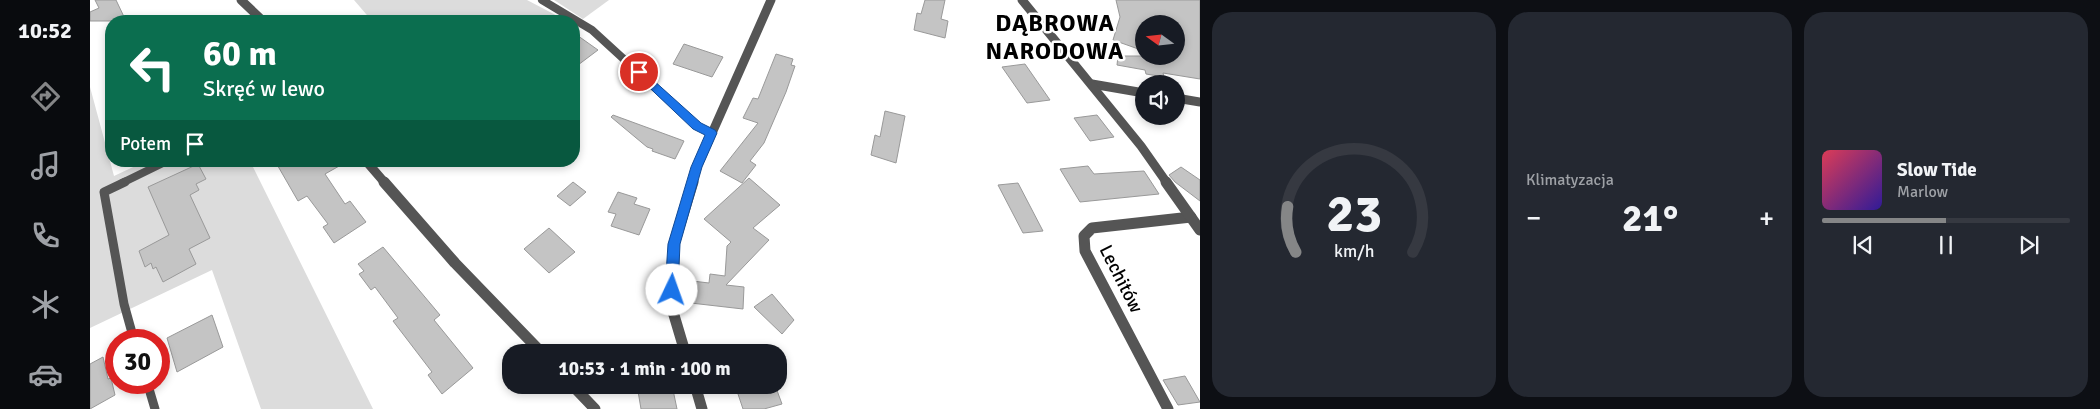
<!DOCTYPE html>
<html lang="pl">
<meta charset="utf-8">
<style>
:root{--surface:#171b24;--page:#242831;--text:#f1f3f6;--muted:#9ea1a6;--line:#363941;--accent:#858687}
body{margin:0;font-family:Signika,sans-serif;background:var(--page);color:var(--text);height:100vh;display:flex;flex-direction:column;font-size:19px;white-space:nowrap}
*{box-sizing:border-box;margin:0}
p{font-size:16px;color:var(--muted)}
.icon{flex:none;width:28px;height:28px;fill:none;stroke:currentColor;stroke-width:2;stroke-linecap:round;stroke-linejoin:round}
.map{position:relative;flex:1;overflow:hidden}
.sheet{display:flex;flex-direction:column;gap:12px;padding:12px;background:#0d0f14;width:900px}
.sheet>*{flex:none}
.hud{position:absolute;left:15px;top:15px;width:475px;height:152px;border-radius:20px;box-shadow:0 2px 8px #0003;background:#0b6e4f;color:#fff;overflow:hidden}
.needle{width:32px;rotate:285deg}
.tools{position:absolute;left:1045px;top:15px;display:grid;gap:10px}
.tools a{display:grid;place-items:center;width:50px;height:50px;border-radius:50%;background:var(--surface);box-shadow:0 2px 8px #0003;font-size:25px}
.speed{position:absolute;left:15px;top:329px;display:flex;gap:10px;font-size:25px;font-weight:700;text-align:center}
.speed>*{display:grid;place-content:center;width:65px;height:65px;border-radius:50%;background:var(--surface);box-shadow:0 2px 8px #0003;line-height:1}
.speed .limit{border:8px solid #d22;background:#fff;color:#111}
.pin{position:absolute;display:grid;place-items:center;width:42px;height:42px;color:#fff;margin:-21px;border:2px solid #fff;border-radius:50%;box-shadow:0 1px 5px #0007}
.me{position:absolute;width:55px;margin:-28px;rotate:3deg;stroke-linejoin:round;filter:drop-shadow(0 0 4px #0008)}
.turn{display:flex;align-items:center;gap:18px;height:105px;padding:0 15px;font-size:22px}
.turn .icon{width:65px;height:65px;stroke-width:2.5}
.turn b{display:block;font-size:35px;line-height:42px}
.then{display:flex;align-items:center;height:48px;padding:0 15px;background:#0003;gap:10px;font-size:19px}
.big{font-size:38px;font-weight:700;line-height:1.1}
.sheet .card{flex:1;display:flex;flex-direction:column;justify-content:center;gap:8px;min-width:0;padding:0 18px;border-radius:20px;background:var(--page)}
.sheet .dial{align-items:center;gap:0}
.dial svg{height:130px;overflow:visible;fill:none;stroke:var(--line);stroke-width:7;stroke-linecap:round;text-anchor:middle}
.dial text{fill:var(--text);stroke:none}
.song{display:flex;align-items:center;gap:15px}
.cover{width:60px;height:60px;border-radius:8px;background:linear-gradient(135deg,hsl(350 70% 55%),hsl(250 70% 35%))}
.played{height:5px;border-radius:2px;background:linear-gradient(90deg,var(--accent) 50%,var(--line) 50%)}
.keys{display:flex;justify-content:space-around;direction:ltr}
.heat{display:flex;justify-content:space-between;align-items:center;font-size:28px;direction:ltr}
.sheet .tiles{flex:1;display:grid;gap:12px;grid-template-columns:repeat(3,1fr)}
.trip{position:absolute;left:412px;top:344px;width:285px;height:50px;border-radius:20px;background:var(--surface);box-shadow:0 2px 8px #0003;font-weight:700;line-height:50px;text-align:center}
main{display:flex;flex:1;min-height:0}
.tabs{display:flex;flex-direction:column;width:90px;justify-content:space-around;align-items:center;background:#090b0e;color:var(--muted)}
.tabs .icon{width:35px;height:35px}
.tabs .selected{color:var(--accent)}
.tabs b{font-size:22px;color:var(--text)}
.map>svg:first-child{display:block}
</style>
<main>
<nav class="tabs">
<b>10:52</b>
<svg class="icon selected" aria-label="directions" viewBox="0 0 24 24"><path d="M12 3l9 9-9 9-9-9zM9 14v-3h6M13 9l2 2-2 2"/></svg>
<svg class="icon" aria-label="music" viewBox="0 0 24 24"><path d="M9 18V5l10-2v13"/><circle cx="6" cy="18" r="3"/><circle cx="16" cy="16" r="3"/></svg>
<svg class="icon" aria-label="phone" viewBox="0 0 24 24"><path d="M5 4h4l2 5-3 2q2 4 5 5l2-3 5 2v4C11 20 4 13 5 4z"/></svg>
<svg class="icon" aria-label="climate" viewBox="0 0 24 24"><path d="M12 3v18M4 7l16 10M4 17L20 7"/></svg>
<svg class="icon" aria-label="car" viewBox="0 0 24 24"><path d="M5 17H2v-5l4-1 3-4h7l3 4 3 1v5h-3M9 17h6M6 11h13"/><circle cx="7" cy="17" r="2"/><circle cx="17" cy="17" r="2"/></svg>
</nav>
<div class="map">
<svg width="1110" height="409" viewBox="0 0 1110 409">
<rect width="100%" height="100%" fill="#fff"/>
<g fill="#dcdcdc">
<polygon points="264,0 437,0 477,21 282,21"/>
<polygon points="464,0 519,0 493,19"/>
<polygon points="0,87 24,176 56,161 160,161 283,409 171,409 122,270 0,328"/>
</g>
<g fill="#c4c4c4" stroke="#999">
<polygon points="5,0 26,0 36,21 0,21 0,12 9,8"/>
<polygon points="835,0 855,0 851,19 858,21 855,38 824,30 827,13 831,14"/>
<polygon points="1026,0 1110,0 1110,79 1073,73 1074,77 1056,74 1055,70 1027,65 1028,56 1086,56 1086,24 1054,24 1054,51 1023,40 1030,17"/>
<polygon points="484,33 508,50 484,68"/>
<polygon points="594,44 633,57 622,77 583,64"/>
<polygon points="686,54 703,59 701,65 705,66 696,92 674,143 660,161 666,165 652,183 630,171 668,123 653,118 663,98 668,99"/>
<polygon points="935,64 960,100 937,103 912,67"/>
<polygon points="795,111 815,116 806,163 781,155 785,135 790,137"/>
<polygon points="523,115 594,141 585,159 562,151 563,149 557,147 521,117"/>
<polygon points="1007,115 1024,137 1000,141 984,118"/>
<polygon points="185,161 258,161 235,174 255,204 260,201 276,222 244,243 233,227 238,224 217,196 208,201"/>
<polygon points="108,164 116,179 106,184 109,190 100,195 120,238 99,249 106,264 73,282 66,267 63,269 61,263 55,267 49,251 79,235 58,187"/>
<polygon points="998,166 1004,174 1054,171 1069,194 990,202 970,169"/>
<polygon points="1091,167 1110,180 1110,201 1085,182 1079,175"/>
<polygon points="659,178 690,205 663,228 679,240 636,285 654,287 653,309 592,302 594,280 619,283 620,274 635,276 637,246 641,242 614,219"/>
<polygon points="483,182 496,192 480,206 467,196"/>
<polygon points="928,183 953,231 933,233 908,185"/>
<polygon points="528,192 547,198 544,204 560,209 549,235 521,226 526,214 518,212"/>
<polygon points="459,228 485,252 459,273 434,249"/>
<polygon points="293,247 350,315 344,320 383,368 352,394 338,375 342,372 303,321 308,318 285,287 281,290 269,274 274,271 268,264"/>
<polygon points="682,294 704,320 692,334 664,307"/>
<polygon points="122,315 133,347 87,372 77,338"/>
<polygon points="13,357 18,379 21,378 25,395 0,409 0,364"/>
<polygon points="1095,376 1110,402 1088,405 1073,380"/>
<polygon points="547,385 582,385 587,409 551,409"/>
<polygon points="645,385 685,385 692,404 674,409 653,409"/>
</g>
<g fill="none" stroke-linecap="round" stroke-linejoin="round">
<g stroke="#555" stroke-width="8">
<polyline points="452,0 502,30 607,126 621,133"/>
<polyline points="32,183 77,161"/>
</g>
<g stroke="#555" stroke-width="9">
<polyline points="35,182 14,192 34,304 44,340"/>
<polyline points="57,382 65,409"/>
</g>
<g stroke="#555" stroke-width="9">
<polyline points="151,0 173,21"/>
<polyline points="1002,84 1054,93"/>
<polyline points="1086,98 1110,102"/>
<polyline points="276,161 295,183"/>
<polyline points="602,183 607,167 681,0"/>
</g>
<g stroke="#555" stroke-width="11">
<polyline points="294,182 365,263 451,352"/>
<polyline points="595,352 581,305 584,244 603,182"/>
<polyline points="482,385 505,409"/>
<polyline points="605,385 612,409"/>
<polyline points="1078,409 995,251 994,236 1002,228 1101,217"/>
</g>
<polyline stroke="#555" stroke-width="9" points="932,0 1051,146 1077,183"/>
<polyline stroke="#555" stroke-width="11" points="1076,182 1110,230"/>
</g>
<polygon fill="#1a73e8" stroke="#114b97" points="549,69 552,70 611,123 625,130 627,133 612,167 590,244 588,290 586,294 582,295 577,294 575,290 578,244 601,167 615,135 603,129 546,75 546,70"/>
<g text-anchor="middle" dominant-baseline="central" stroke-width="5" stroke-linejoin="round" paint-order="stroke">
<g font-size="19" fill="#000" stroke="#fff">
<text transform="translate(1031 279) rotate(63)">Lechitów</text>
</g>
<g font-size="24" font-weight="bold" letter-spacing="1" fill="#000" stroke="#fff">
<text x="965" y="23">DĄBROWA<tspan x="965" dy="28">NARODOWA</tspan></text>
</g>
</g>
</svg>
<div class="tools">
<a><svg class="needle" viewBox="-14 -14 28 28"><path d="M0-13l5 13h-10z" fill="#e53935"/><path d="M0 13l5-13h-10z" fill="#9ea1a6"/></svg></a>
<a><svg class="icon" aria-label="sound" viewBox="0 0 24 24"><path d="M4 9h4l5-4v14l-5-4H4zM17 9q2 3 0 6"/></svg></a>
</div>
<div class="speed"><div class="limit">30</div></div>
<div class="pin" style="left:549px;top:72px;background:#d93025"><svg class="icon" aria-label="arrive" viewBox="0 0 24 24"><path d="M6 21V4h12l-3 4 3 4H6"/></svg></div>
<svg class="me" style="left:582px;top:290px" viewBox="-20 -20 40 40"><circle r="19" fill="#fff"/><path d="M0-13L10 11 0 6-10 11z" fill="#1a73e8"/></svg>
<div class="trip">10:53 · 1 min · 100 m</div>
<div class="hud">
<div class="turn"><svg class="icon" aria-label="left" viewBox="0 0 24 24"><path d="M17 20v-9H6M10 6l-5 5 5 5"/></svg><div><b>60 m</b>Skręć w lewo</div></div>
<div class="then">Potem<svg class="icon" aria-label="arrive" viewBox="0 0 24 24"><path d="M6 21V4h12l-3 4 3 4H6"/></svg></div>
</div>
</div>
<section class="sheet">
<div class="tiles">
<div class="card dial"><svg viewBox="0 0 100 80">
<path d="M14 69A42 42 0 1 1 86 69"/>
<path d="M14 69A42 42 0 0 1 9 41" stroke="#858687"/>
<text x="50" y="56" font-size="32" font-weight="700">23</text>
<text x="50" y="72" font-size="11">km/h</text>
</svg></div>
<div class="card"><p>Klimatyzacja</p>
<div class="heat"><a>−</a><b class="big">21°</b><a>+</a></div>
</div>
<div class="card">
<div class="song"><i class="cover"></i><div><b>Slow Tide</b><p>Marlow</p></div></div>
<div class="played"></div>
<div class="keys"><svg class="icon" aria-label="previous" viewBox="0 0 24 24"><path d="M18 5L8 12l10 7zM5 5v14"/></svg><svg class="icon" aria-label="pause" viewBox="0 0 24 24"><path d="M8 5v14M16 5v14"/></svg><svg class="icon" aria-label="next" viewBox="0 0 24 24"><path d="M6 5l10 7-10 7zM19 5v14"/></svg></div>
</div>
</div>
</section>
</main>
